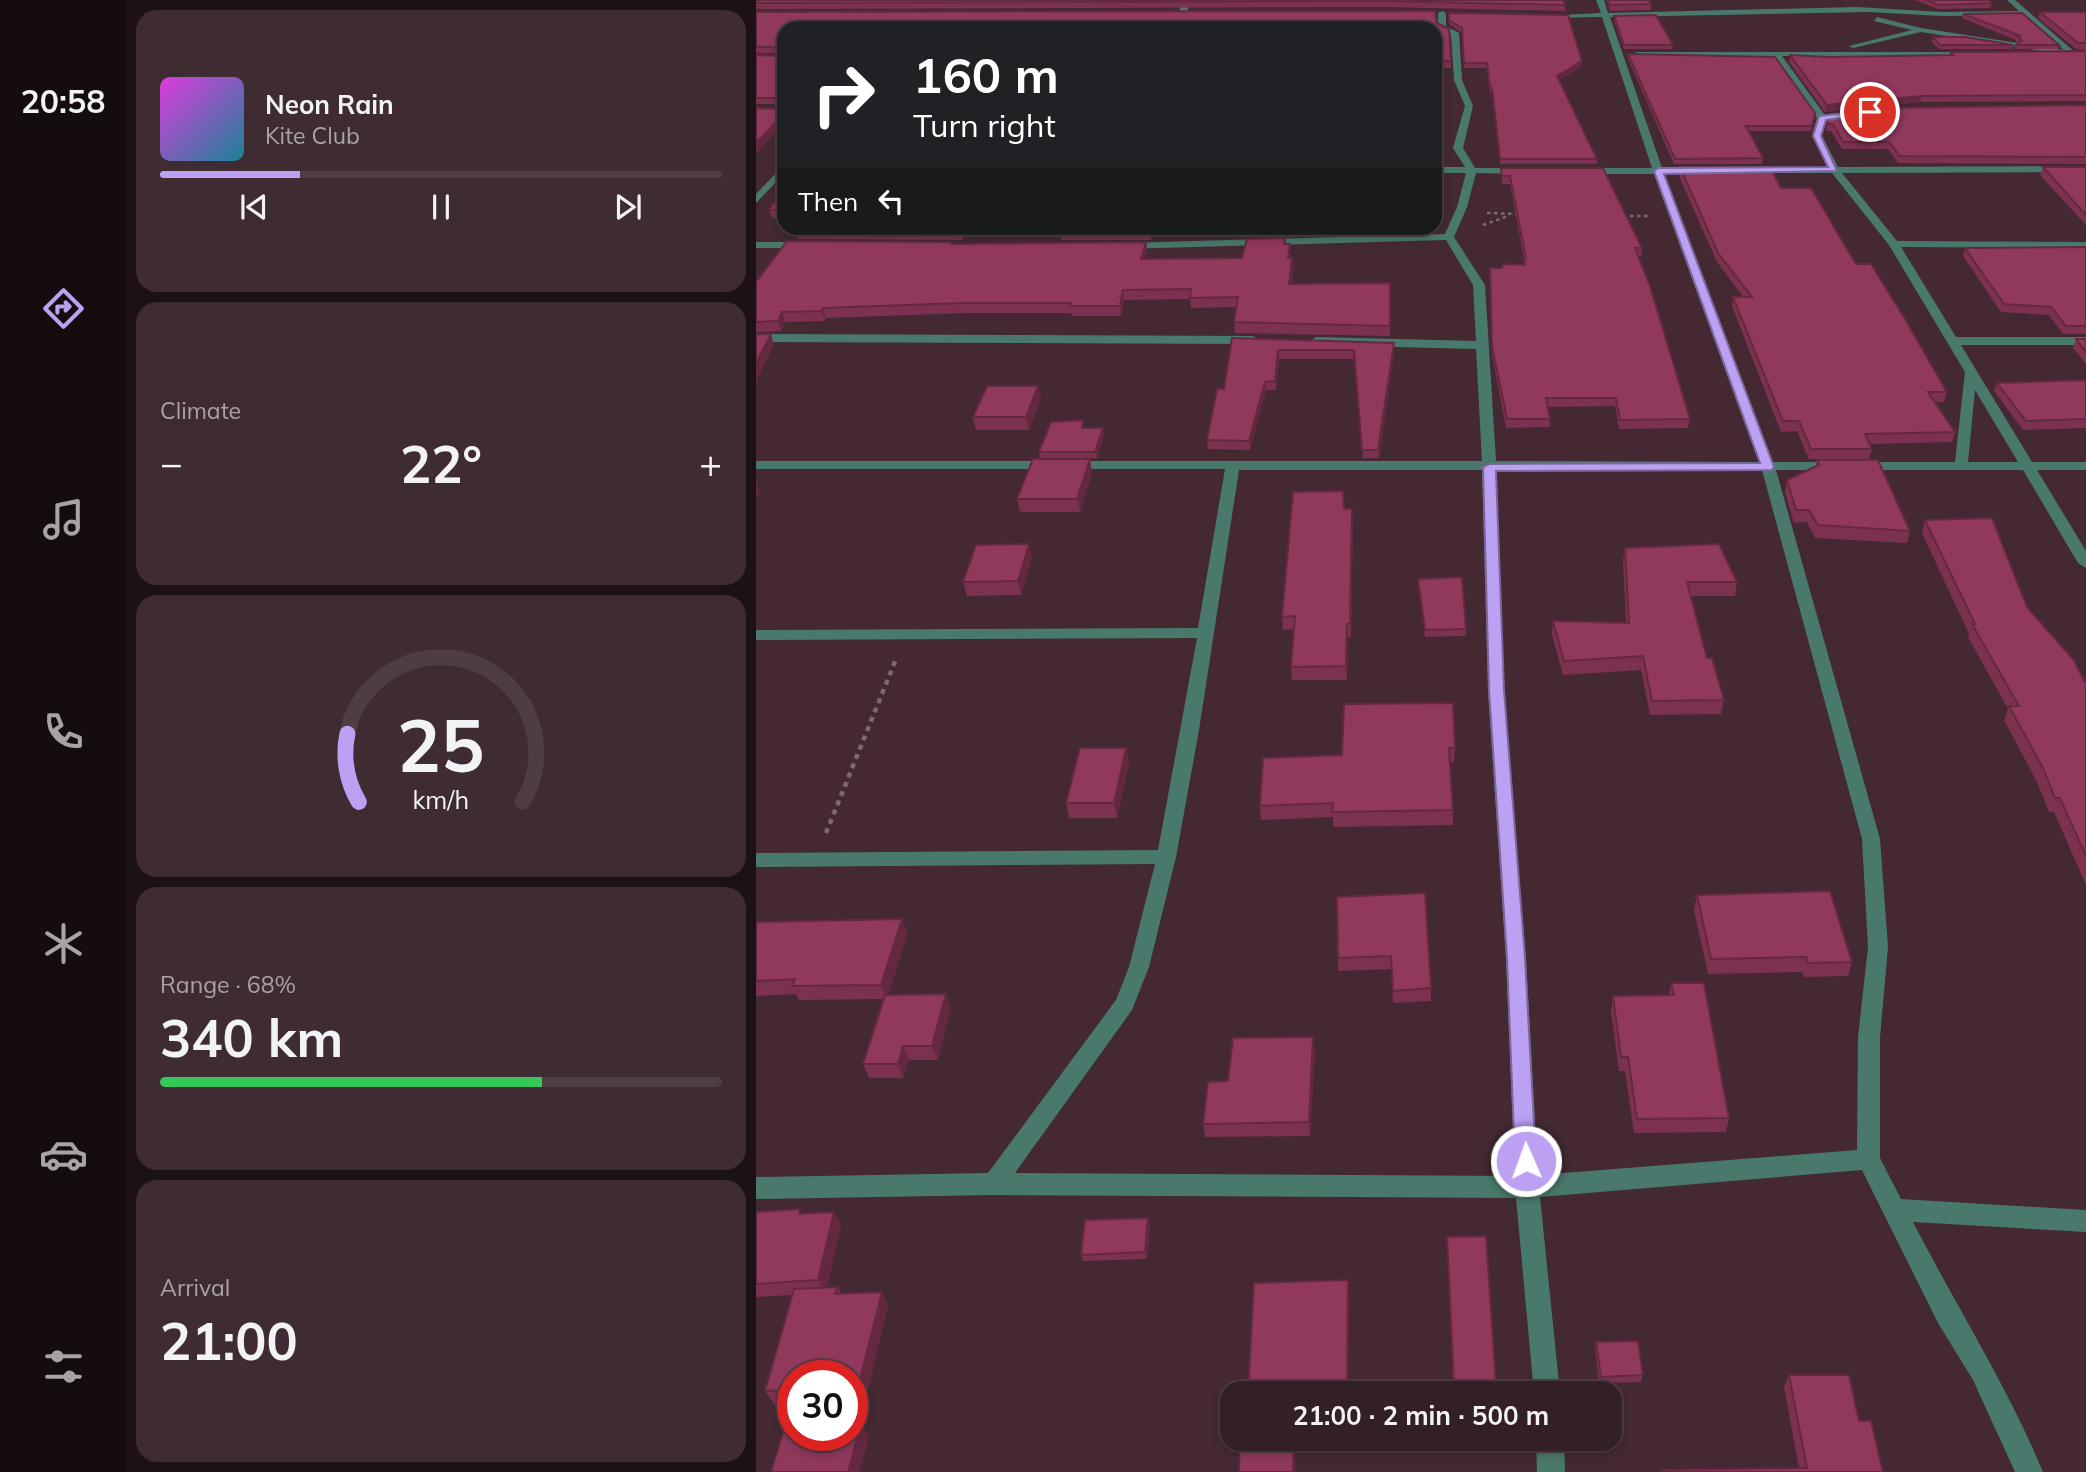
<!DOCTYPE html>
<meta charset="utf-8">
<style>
:root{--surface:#331f26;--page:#3e2c32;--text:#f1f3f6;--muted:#a9a2a7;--line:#4e3d43;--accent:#bca0f2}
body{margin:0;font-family:Mulish,sans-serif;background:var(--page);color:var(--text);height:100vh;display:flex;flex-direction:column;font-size:26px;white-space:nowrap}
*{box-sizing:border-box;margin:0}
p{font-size:23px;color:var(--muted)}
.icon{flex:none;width:38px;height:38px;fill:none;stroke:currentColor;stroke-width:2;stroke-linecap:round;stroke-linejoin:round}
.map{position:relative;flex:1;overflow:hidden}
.side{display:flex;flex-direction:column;gap:10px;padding:10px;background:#1c1115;width:630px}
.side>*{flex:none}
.hud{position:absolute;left:21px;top:21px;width:665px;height:214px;border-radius:21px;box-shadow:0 4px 10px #0003,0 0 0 2px var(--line);background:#202124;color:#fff;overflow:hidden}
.speed{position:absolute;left:21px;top:1360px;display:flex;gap:14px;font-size:35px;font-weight:700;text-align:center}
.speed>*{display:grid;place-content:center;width:91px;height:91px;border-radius:50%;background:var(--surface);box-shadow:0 4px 10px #0003,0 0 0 2px var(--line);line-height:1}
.speed .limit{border:10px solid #d22;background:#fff;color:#111}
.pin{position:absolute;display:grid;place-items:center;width:60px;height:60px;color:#fff;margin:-30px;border:4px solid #fff;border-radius:50%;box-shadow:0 2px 7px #0007}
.me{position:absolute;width:77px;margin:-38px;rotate:358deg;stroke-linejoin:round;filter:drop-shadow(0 0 5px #0008)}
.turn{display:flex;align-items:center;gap:24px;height:147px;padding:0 21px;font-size:32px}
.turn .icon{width:91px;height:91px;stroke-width:2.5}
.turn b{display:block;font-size:49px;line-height:60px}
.then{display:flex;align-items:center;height:66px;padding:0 21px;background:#0003;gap:14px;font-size:26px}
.big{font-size:52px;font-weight:700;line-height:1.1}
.side .tile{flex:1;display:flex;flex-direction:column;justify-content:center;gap:10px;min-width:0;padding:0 24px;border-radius:21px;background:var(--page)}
.side .dial{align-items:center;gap:0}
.dial svg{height:182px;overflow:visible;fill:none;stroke:var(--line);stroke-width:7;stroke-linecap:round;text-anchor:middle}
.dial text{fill:var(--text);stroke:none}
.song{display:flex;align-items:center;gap:21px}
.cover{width:84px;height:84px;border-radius:10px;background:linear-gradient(135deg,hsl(300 70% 55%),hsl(190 70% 35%))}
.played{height:7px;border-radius:4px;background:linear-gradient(90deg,var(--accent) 25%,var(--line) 25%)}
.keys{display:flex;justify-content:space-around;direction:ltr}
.heat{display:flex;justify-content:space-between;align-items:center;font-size:38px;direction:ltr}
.charge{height:10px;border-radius:5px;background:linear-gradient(90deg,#34c759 68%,var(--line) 0)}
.trip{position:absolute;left:464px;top:1381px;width:402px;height:70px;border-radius:21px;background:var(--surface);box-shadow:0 4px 10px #0003,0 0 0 2px var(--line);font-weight:700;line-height:70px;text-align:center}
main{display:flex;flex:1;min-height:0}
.menu{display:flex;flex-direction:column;width:126px;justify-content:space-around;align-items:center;background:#140c0f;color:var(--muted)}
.menu .icon{width:49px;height:49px}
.menu .current{color:var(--accent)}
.menu b{font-size:32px;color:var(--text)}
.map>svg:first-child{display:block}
</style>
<main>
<nav class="menu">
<b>20:58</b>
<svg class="icon current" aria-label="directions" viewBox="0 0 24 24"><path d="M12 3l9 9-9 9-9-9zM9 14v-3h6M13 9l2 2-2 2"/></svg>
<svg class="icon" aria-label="music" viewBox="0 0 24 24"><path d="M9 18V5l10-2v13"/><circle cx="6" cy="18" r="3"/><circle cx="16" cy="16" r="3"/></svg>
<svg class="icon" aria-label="phone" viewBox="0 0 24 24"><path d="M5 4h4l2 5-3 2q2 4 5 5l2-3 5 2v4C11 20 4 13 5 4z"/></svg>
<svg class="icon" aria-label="climate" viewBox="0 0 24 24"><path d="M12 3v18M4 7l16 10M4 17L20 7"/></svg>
<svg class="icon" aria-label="car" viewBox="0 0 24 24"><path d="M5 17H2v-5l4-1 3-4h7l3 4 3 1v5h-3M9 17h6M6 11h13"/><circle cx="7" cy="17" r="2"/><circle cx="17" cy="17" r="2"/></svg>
<svg class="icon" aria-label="filters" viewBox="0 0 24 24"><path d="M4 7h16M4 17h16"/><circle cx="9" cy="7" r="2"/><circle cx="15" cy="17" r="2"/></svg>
</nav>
<section class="side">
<div class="tile">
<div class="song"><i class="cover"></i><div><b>Neon Rain</b><p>Kite Club</p></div></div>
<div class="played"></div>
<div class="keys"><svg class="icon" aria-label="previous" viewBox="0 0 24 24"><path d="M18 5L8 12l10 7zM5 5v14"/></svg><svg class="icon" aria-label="pause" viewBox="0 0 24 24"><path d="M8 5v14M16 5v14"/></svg><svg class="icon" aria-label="next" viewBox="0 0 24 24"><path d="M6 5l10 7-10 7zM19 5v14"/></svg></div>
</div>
<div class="tile"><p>Climate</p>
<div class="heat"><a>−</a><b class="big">22°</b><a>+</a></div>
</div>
<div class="tile dial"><svg viewBox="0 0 100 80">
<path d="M14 69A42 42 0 1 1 86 69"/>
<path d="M14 69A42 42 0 0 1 9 39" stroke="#bca0f2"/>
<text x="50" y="56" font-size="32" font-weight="700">25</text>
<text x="50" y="72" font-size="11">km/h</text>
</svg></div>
<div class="tile"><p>Range · 68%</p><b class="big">340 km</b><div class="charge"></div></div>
<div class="tile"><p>Arrival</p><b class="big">21:00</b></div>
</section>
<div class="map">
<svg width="1330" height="1472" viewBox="0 0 1330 1472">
<rect width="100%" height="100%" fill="#442932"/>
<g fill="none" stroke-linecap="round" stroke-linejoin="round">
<g stroke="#806870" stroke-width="2.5" stroke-dasharray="3.5 3.5" stroke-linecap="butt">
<polyline points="731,213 764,214"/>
<polyline points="867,216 894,216"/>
<polyline points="727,225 752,216"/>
</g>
<polyline stroke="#806870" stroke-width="4.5" stroke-dasharray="5 5" stroke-linecap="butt" points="70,833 140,659"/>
<g fill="#49796c" fill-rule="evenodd">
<polygon points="428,0 436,0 423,28 415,28"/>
<path d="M840,0H848L852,13L1101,7L1186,12L1263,11L1251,0H1259L1321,54L1317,56L1165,32L1097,48L1093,46L1156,30L1118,21L1121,17L1165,28L1308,50L1268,15L1186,16L1112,12L854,17L906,168H945L950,171L945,174H908L1017,462H1199L1209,372L1133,245L1076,173H994L989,170L994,167H1072L1056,136L1061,118L1018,56H882L879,52H1221L1218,56H1026L1071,118L1066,136L1082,167L1330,166V172L1086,173L1141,241L1330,242V248L1145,247L1200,337H1330V345H1205L1276,462H1330V470H1281L1330,551V568L1322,563L1267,470H1020L1124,839L1132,947L1124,1037V1158L1145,1199L1330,1210V1232L1157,1222C1200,1306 1251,1385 1287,1472H1259L1217,1380L1182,1323L1106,1170L784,1197L804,1393H778L760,1198L238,1195L0,1199V1177L232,1173L360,1000L373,967L399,864L0,867V853L402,850L441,638L0,640V630L442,628L469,469H0V461H726L720,349L560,345L554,341L560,337L720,341L717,285L690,240L368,249L363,246L368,243L689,234L701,207L710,173H679V167H709L697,148L709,106L698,80L695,34L682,27V13L686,11L690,13V26L703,33L706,80L717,106L707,148L719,168H767L772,171L767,174L720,173L711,207L698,237L729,285L740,461L1003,462L898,174H826L821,171L826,168H896L846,17L791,18L787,16L845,13ZM1219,390L1262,462H1212ZM483,470H726L732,690L750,959L759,1176L259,1173L376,1010L393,967L420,857L443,730ZM740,470H1006L1106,839L1112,947L1102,1037L1101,1150L782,1175L770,959L748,690Z"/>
<polygon points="28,165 28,174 0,203 0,194"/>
<polygon points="0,242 49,242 54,245 49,248 0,248"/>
<polygon points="0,334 497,336 503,340 497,344 0,342"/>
<polygon points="780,1438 808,1438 809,1472 781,1472"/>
</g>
</g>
<g fill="#7c3150" fill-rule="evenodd">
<polygon points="0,0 807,0 809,5 809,11 630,7 0,9"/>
<polygon points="851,0 893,0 895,4 895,10 854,11"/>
<polygon points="1159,0 1232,0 1236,3 1234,8 1182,9"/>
<polygon points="0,12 681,23 695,61 695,68 679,68 679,28 28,28 28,123 0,153 0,108 26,109 27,104 0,104 0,55 26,56 27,53 0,53"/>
<polygon points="1284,12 1330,12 1330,50 1320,49 1282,18"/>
<polygon points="693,13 826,66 803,80 841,159 841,164 744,164 736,93 734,93 731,68 708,68 706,33 693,24"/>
<polygon points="1207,14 1303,45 1302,49 1259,49 1260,45 1262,43 1260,41 1260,40 1206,18"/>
<polygon points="858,16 917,45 916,49 868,49 858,21"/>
<polygon points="1177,37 1257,45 1256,49 1183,49 1176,42"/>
<polygon points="1330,51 1330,101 1164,102 1069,112 1033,62 1034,55 1073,57 1194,55 1194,52"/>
<polygon points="872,54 1059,113 1055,131 992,131 1007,158 1006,164 918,164 872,59"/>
<polygon points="1330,105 1330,164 1142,163 1132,149 1086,149 1075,131 1070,131 1073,115"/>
<polygon points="924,167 1025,188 1100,264 1191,392 1188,402 1178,402 1199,432 1196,442 1114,444 1116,449 1113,459 1053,459 1041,431 1025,432 976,306 977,297 987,297 961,262 923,176"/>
<polygon points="1287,167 1330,167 1330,225 1284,175"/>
<polygon points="745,168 886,248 885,256 882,256 934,419 932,428 863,429 859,406 792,407 794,419 794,427 750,428 736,354 734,276 746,268 768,265 768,259 754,184 746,184"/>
<polygon points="28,189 28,218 16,218 13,210"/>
<polygon points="214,228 206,240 42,239 40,232"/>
<polygon points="306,228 399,228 395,240 305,240 304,232"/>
<polygon points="532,228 531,236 495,237 494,231"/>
<polygon points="529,238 530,244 534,254 534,258 536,258 537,267 535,284 634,283 634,336 479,333 478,322 481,307 435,308 434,299 368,300 365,316 316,316 315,313 210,313 70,318 69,321 29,322 25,331 0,332 0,282 198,244 390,242 391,251 389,259 486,258"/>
<polygon points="1330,247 1330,334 1307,334 1293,315 1245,312 1207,256 1209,248"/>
<polygon points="476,338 638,352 623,458 607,458 599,359 523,359 520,390 510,390 494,450 452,449 451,440 468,389"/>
<polygon points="1320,339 1330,339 1330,364 1317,348"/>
<polygon points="1330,380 1330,428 1267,430 1238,391 1241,383"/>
<polygon points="282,386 285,399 273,430 220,430 217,417"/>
<polygon points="328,427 328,428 348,435 341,458 284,458 283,452"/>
<polygon points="1061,460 1154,531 1151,543 1059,538 1051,522 1038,523 1029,492 1031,480 1060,467"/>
<polygon points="336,472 324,512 264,512 261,499"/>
<polygon points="588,509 597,521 595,637 592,637 591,680 536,680 535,667 538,629 527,630 526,617"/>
<polygon points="1169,520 1271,607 1330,684 1330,885 1298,812 1293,812 1281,782 1248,720 1252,709 1212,637 1213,634 1166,533"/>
<polygon points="869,548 981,582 979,596 935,596 951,658 968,700 965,714 894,715 885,670 807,675 796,635 797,621 870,622 867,561"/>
<polygon points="276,557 265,595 211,596 207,582"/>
<polygon points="662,579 710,629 710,636 669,637"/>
<polygon points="370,748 373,762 361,818 313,818 310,803"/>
<polygon points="699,748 698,762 694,762 697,810 697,825 577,827 577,817 505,820 504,806 586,755"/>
<polygon points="941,895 1096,962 1092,976 1048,977 1046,972 952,974 938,910"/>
<polygon points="581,897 675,988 675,1001 637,1003 635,969 582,971"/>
<polygon points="0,922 152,933 132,995 190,994 195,1008 182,1060 153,1060 147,1078 113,1078 107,1064 128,999 43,1000 40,994 0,996"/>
<polygon points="915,983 973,1118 970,1132 878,1133 869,1071 863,1071 855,1011 857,996 913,996"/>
<polygon points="557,1037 559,1051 554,1136 449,1137 447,1124 472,1081"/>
<path d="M0,1212L47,1214L78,1212L85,1225L71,1287H82L85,1293L126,1292L132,1305L104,1424L113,1436L103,1472H15L36,1403L18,1404L9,1391L36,1295L0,1297ZM37,1376L96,1435H37Z"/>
<polygon points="394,1225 391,1259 327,1261 325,1255"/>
<polygon points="691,1237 740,1384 739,1393 697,1393"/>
<polygon points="593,1293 592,1393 492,1393"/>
<polygon points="840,1342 887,1375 885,1382 843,1383 839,1348"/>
<polygon points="1033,1375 1103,1421 1127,1472 905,1472 906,1470 1043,1468 1028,1387"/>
</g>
<g fill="#652841">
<polygon points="826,61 826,66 801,81 801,76"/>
<polygon points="1166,96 1164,102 1069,112 1071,105"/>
<polygon points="28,114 28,123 0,153 0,143"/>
<polygon points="207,228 214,228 206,240 205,232"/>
<polygon points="395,228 399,228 395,240 394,232"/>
<polygon points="390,242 391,251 386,268 385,259"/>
<polygon points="536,258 537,267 533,294 533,284"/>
<polygon points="367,290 368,300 365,316 364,306"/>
<polygon points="67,308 70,318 69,321 66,311"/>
<polygon points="26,312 29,322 25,331 22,321"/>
<polygon points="15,334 18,345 0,381 0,363"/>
<polygon points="638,343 638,352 623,458 622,450"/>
<polygon points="522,350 523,359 520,390 519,381"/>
<polygon points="509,382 510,390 494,450 493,441"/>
<polygon points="282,386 285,399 273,430 270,417"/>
<polygon points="347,428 348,435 341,458 339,452"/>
<polygon points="334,459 336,472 324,512 321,499"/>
<polygon points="0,482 4,493 0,499"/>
<polygon points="596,509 597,521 595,637 594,624"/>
<polygon points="273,544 276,557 265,595 262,581"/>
<polygon points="591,624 592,637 591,680 590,666"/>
<polygon points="370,748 373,762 361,818 358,803"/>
<polygon points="146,919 152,933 131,999 125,985"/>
<polygon points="190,994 195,1008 182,1060 176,1046"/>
<polygon points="557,1037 559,1051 554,1136 553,1122"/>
<polygon points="147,1046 153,1060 147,1078 142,1064"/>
<polygon points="78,1212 85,1225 70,1292 62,1280"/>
<polygon points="392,1218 394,1225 391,1259 389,1252"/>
<polygon points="592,1280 593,1293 592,1393 591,1383"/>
<polygon points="126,1292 132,1305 101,1436 96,1429 96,1411"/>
<polygon points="105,1424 113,1436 103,1472 92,1472"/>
<polygon points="538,1438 540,1438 539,1472 537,1472"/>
</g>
<g fill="#90395d" stroke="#652841" stroke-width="2">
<polygon points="0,0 807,0 809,5 630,1 0,3"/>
<polygon points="853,0 893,0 895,4 854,5"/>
<polygon points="1171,0 1232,0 1236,3 1183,5"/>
<polygon points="679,11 681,23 693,29 695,61 679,61 679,28 28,28 28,49 26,47 0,47 0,12"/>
<polygon points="1284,12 1330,12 1330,43 1322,43"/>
<polygon points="693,13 812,15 826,61 801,76 841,159 744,159 736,88 734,88 731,63 708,63 706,28 693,20"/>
<polygon points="1266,13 1303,45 1260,45 1266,41 1261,36 1265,36 1207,14"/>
<polygon points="900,15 917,45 868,45 858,16"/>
<polygon points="1177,37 1209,37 1257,45 1184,45"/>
<polygon points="1330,51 1330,95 1166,96 1071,105 1034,55 1073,57 1197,55 1194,52"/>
<polygon points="28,52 28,99 26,98 0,98 0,55 26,56"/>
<polygon points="872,54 1019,57 1059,113 1056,126 990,126 1007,158 919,159"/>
<polygon points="28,102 28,114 0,143 0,108 26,109"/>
<polygon points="1330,105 1330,157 1144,156 1133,142 1087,142 1077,124 1071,124 1073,115 1136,108"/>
<polygon points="924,167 1014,167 1025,188 1055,188 1100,264 1115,264 1149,319 1191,392 1172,392 1199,432 1109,434 1116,449 1055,449 1043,421 1027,421 977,297 996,297 962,253"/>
<polygon points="1287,167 1330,167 1330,215"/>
<polygon points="745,168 847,168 886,248 879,248 894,286 934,419 864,420 860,398 790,398 794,419 751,419 736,346 734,268 746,268 747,264 769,265 768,259 770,259 754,176 746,176"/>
<polygon points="28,189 28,210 13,210"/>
<polygon points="43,228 207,228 205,232 40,232"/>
<polygon points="306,228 395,228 394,232 304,232"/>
<polygon points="495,228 531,228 531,230 494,231"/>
<polygon points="529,238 528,244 534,244 532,258 536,258 533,284 634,283 634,326 478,322 482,297 434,298 435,289 367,290 364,306 314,306 315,303 207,303 67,308 66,311 26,312 22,321 0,322 0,282 31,241 197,242 196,244 390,242 385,259 486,258 491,239"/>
<polygon points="1330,247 1330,326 1310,326 1295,307 1248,304 1209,248"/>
<polygon points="0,334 15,334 0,363"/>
<polygon points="476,338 638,343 622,450 606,450 598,350 522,350 519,381 509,382 493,441 451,440 461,389 468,389"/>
<polygon points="1320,339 1330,339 1330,352"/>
<polygon points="1330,380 1330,419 1270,421 1241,383"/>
<polygon points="231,386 282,386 270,417 217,417"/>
<polygon points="327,420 326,428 347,428 339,452 283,452 295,422"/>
<polygon points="277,459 334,459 321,499 261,499"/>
<polygon points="1061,460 1122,460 1154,531 1062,525 1053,510 1040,510 1031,480 1063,465"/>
<polygon points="587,491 588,509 596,509 594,624 591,624 590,666 535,667 539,616 526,617 537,492"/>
<polygon points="1236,518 1271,607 1317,659 1330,684 1330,856 1304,798 1299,798 1287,768 1253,706 1263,706 1216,624 1219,624 1169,520"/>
<polygon points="273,544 262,581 207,582 220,545"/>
<polygon points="963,544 981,582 931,582 951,658 956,658 968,700 896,701 887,656 808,661 797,621 873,623 869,548"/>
<polygon points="706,577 710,629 669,630 662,579"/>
<polygon points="697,703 699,748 693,748 697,810 576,812 577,803 504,806 507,758 586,755 588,704"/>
<polygon points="324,748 370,748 358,803 310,803"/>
<polygon points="1074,891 1096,962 1052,963 1050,957 955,959 941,895"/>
<polygon points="669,893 675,988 637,991 635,956 582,958 581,897"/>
<polygon points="146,919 125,985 36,986 39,979 0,981 0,922"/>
<polygon points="915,983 948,983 973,1118 881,1119 872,1057 865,1057 857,996 918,995"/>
<polygon points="190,994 176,1046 147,1046 142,1064 107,1064 129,995"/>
<polygon points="557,1037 553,1122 447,1124 452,1082 472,1081 477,1038"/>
<polygon points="44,1209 43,1214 78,1212 62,1280 0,1284 0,1212"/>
<polygon points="392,1218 389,1252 325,1255 329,1220"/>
<polygon points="730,1236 740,1384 698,1385 691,1237"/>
<polygon points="592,1280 591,1383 538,1385 538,1393 492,1393 498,1283"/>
<polygon points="82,1287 79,1294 126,1292 96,1411 96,1376 37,1376 37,1390 9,1391 38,1289"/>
<polygon points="882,1341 887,1375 845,1377 840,1342"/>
<polygon points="1033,1375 1093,1375 1103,1421 1115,1421 1127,1472 906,1472 906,1470 1051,1468"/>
<polygon points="37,1400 37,1435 96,1435 96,1424 105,1424 92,1472 15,1472"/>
<polygon points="484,1438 538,1438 537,1472 483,1472"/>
</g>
<polygon fill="#bca0f2" stroke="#7a689d" stroke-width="2" points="1114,110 1117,114 1070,120 1065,136 1081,171 908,174 1018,467 1016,470 740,471 748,690 769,958 780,1161 777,1168 770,1171 762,1168 759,1161 751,958 733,690 727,467 733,464 1004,463 898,171 902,168 1072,167 1057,136 1063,116"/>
</svg>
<div class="speed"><div class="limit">30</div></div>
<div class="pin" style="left:1114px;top:112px;background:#d93025"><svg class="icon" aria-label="arrive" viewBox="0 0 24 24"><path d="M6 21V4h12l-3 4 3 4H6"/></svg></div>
<svg class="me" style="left:770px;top:1161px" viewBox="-20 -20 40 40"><circle r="17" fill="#bca0f2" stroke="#fff" stroke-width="3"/><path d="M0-11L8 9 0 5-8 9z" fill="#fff"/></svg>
<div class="trip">21:00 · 2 min · 500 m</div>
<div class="hud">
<div class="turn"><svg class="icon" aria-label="right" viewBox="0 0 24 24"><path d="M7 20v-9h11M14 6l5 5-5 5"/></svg><div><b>160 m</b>Turn right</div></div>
<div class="then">Then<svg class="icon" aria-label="left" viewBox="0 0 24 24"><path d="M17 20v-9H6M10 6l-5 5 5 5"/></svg></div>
</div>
</div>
</main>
